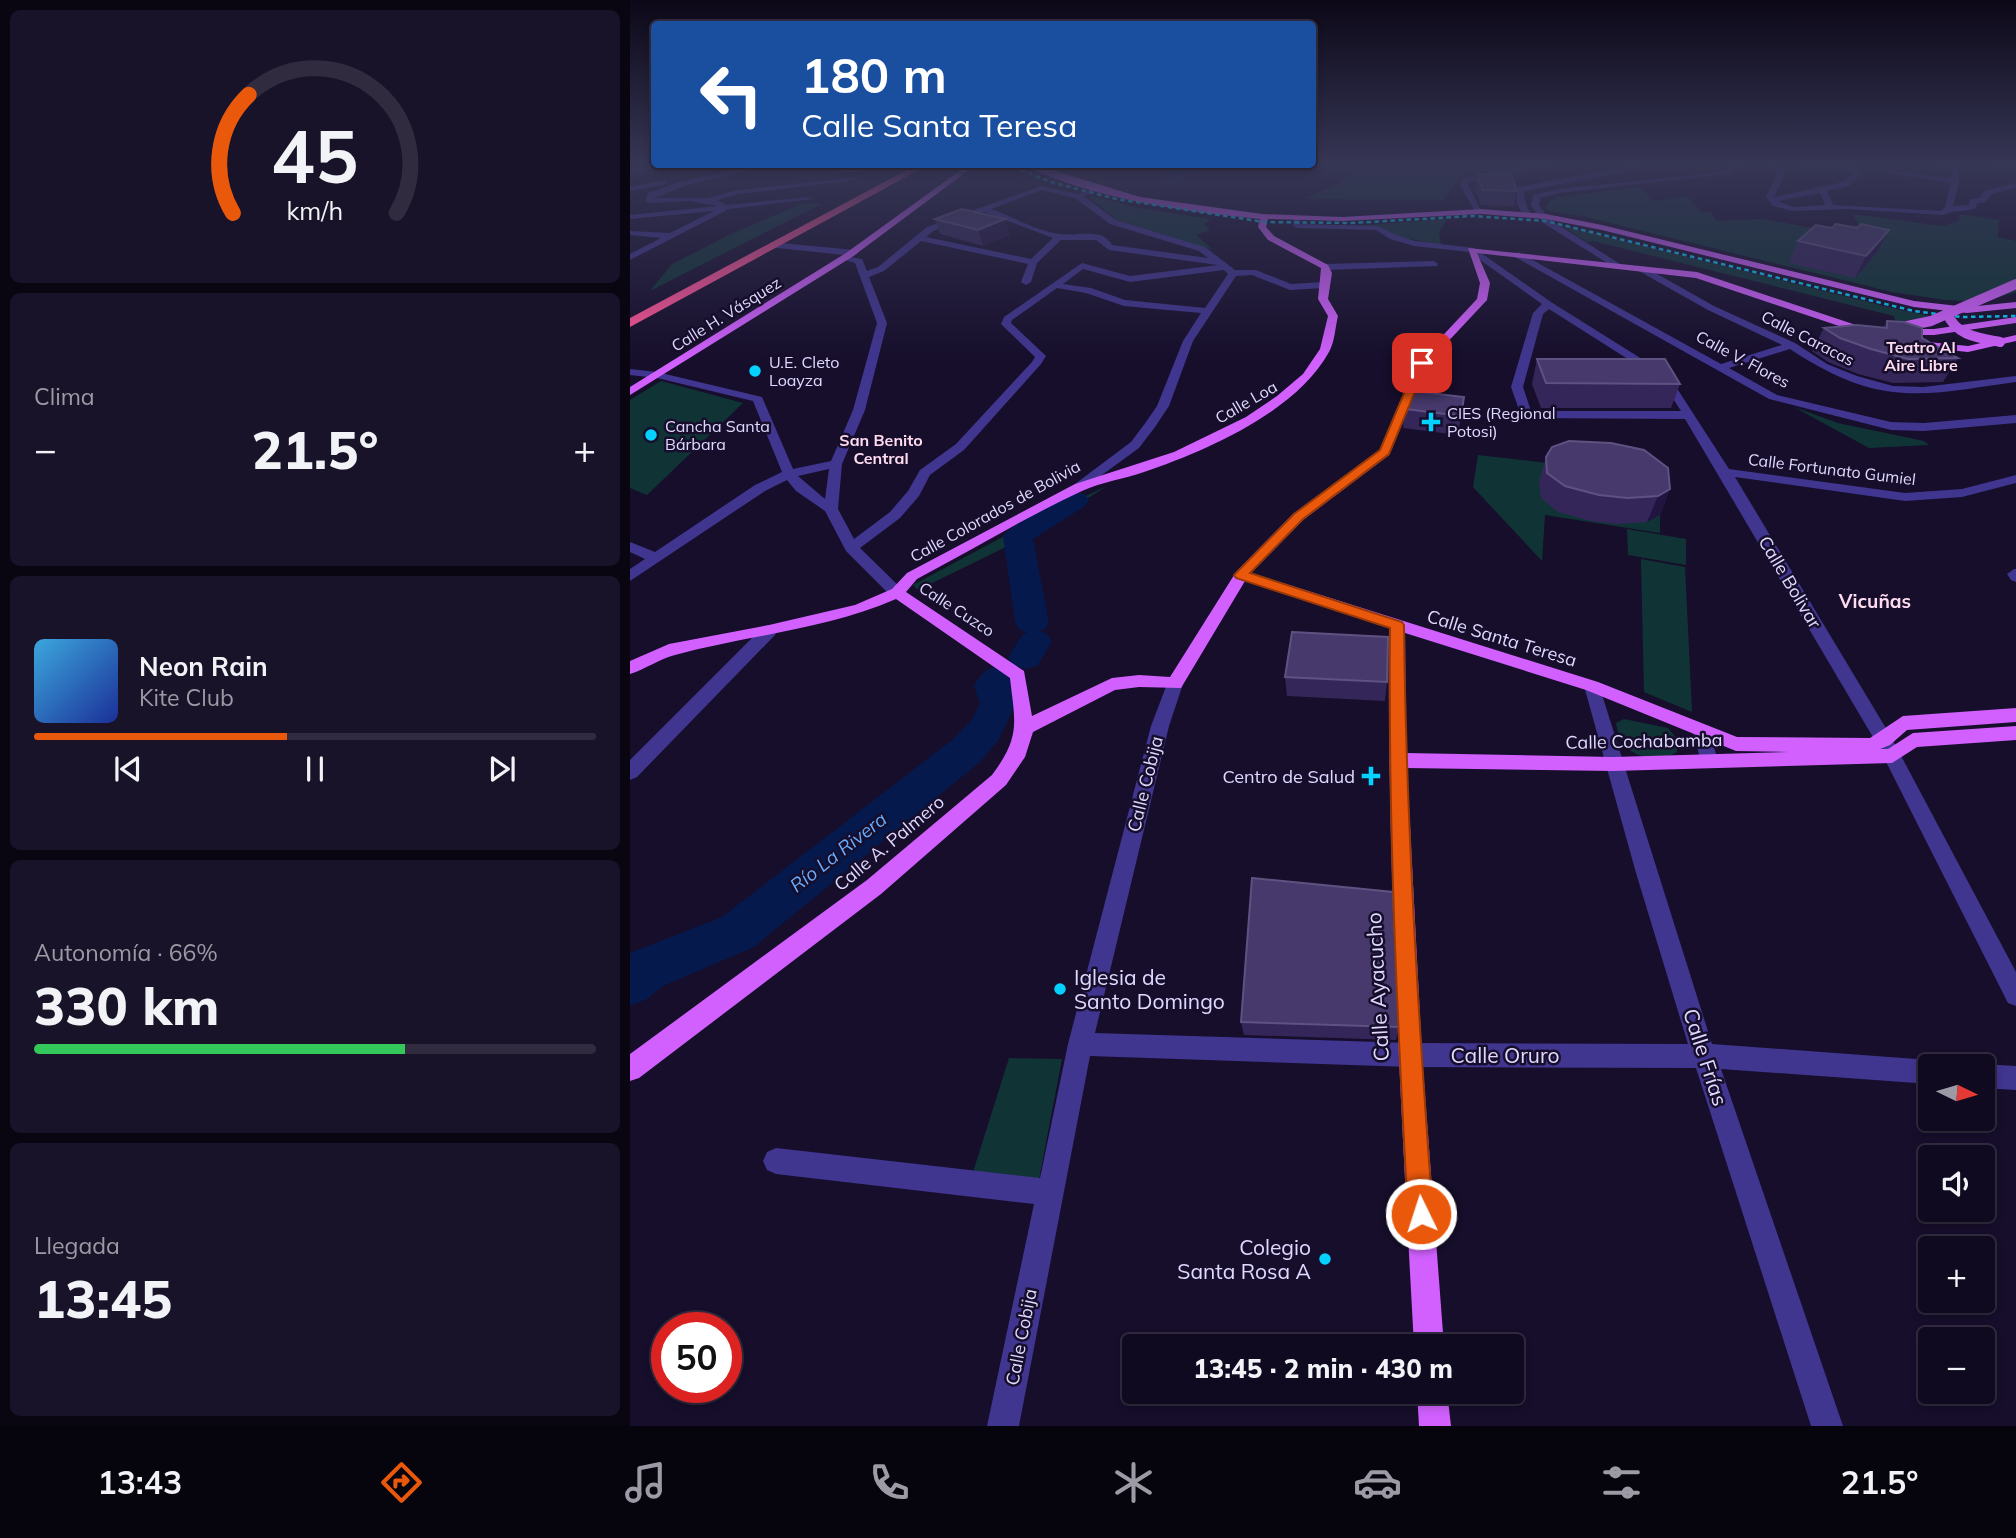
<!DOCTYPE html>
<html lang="es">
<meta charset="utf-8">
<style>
:root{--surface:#100a20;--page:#191329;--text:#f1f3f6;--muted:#9c9aa5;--line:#302b3e;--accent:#ea580c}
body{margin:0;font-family:Mulish,sans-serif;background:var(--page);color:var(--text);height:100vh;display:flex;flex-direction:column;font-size:26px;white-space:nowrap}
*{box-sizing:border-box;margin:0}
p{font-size:23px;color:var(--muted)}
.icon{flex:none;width:38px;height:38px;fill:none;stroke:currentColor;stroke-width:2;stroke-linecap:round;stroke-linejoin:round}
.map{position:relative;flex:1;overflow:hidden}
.details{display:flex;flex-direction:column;gap:10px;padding:10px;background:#090612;width:630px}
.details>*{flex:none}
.hud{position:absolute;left:21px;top:21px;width:665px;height:147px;border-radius:7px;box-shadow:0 4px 10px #0003,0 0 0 2px var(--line);background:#1a4fa0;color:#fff;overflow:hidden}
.needle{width:46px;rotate:95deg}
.tools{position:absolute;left:1288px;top:1054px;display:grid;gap:14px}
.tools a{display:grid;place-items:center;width:77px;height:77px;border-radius:7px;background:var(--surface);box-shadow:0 4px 10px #0003,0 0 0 2px var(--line);font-size:35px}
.speed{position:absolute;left:21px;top:1312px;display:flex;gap:14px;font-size:35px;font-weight:700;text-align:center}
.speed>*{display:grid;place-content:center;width:91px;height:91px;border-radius:50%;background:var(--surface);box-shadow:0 4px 10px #0003,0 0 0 2px var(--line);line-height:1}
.speed .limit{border:10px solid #d22;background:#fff;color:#111}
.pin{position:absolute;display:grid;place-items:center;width:60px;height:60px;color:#fff;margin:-30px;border-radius:14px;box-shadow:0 4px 10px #0006}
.me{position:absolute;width:77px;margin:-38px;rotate:356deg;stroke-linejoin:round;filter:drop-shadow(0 0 5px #0008)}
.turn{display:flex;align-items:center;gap:24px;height:147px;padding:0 35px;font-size:32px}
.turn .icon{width:91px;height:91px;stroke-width:2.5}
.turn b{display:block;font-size:49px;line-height:60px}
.big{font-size:52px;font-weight:800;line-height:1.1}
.details .widget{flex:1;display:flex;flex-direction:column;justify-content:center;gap:10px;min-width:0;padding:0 24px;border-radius:10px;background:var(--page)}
.details .dial{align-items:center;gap:0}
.dial svg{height:182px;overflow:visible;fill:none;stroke:var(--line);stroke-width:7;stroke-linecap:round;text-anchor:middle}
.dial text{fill:var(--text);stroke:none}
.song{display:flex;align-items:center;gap:21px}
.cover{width:84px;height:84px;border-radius:10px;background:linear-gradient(135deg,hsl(200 70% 55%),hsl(230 70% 35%))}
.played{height:7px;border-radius:4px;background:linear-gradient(90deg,var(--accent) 45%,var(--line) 45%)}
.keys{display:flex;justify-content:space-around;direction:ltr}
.heat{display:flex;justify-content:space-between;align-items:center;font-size:38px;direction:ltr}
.charge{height:10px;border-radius:5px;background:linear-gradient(90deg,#34c759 66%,var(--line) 0)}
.trip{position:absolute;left:492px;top:1334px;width:402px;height:70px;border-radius:7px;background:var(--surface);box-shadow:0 4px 10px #0003,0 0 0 2px var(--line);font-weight:800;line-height:70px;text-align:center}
.tabs{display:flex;height:112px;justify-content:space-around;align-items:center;background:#06040d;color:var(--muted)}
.tabs .icon{width:49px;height:49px}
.tabs .current{color:var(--accent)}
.tabs b{font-size:32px;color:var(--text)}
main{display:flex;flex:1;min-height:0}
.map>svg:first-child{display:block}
</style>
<main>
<section class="details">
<div class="widget dial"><svg viewBox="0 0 100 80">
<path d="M14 69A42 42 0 1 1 86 69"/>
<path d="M14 69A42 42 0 0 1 21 17" stroke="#ea580c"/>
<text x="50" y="56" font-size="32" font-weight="700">45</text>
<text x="50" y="72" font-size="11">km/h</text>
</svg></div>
<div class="widget"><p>Clima</p>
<div class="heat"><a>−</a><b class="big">21.5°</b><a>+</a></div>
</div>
<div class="widget">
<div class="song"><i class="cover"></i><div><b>Neon Rain</b><p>Kite Club</p></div></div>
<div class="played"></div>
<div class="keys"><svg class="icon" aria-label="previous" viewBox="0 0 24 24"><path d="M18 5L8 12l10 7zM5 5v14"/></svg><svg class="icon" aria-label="pause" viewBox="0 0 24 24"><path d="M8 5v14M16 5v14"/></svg><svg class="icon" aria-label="next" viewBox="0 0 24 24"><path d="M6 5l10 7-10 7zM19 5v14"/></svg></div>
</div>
<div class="widget"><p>Autonomía · 66%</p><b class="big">330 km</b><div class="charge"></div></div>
<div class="widget"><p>Llegada</p><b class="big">13:45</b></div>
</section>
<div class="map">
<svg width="1386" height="1426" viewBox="0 0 1386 1426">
<rect width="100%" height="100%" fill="#160e2b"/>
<g fill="#103436">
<polygon points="735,163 919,163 833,174 812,200 674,199 710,183"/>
<polygon points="1009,187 1025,201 1057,196 1071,212 1080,212 1087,221 1132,219 1183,228 1229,225 1223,214 1312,226 1329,221 1330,214 1369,220 1368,237 1386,241 1386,292 1353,302 1315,300 1262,292 952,216 915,210 919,202 928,197"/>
<polygon points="457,195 503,207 581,219 574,224 580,230 566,235 583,250 487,220"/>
<polygon points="173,203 191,204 20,291 42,264 101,234"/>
<polygon points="817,219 809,232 811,245 766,236 748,226 724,226"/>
<polygon points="931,225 1266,309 1300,316 1266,323 1264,316 963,241 957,242"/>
<polygon points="31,381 113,403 17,495 0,488 0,400"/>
<polygon points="1164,407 1208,423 1294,441 1299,445 1239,448"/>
<polygon points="848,455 917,463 1030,515 1030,533 915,515 912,561 843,487"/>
<polygon points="477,486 400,535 288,590 283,585 408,518"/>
<polygon points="997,529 1056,539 1056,565 998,555"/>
<polygon points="1011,559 1055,567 1062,712 1014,692"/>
<path d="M994,719L1038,728L1047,739V752C1031,762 1000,759 991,740C988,735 987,728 986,723Z"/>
<polygon points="379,1058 432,1059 406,1195 338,1188"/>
</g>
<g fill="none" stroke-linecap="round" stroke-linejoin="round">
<g fill="#05194d" fill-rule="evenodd">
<polygon points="554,164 571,164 545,185 535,185 532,182 535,179"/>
<polygon points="445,492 455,494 459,500 455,506 403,539 419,622 414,630 409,631 417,634 422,642 407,666 395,669 383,666 378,657 393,634 398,632 390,630 385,622 373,536 378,530 435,494"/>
<path d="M367,666L380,670L385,679L380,687L386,703L369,739L350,762L124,947L33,986L17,999L0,1006V953L92,917L322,740L342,720L350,703L344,686C351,674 354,670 367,666Z"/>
</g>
<g fill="#40358f" fill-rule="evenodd">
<polygon points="920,163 934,163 839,182 838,185 852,213 846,213 830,185 833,179 860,172"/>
<path d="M1007,163H1015L994,172L895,191L894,198L900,214L896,216C887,211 885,197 888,187L992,168Z"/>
<polygon points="1105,163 1112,163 1098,174 929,193 910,198 909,205 919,219 990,264 990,268 987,269 913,223 901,205 903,195 929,189 1076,174 1096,170"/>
<path d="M1132,163H1140L1153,170L1154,176L1144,197L1213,182L1224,173L1220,170L1168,165L1165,163L1215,165L1214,163C1225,163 1227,167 1232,173L1219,186L1197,191L1203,205L1311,211L1315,207L1321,183L1258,173L1262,171L1321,178V168L1297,163H1327L1329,181L1323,206L1339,205L1340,199L1350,198L1354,191L1386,183V187L1360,195L1356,202L1347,203L1346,208C1334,213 1326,209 1313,215L1216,209L1163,211L1143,206L1136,197L1146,176V171ZM1190,193L1195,205L1163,207L1148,201Z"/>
<polygon points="1357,163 1386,167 1386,171 1368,169"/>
<polygon points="24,164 34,164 0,174 0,170"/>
<polygon points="132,164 147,164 57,185 24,198 78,198 107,190 223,178 227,180 108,194 87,200 97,205 179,197 183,199 99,209 0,260 0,254 31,238 0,235 0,231 40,233 84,211 0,219 0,215 88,206 60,201 19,203 15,201 18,193 52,181"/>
<polygon points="256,166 254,169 207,173 203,171"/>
<polygon points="34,180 37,184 0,191 0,187"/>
<path d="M411,186L447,194L463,189V193L453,196L486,220L575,247L605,270H626L661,284L693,282L698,285L693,288L660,290L622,275L606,276L563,341L539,406L525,427L509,448L450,491L443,487L445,484L501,442L516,422L527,406L553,341L571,313L494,306L456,293L427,288L382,320L381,323L416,356L411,364L334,450L300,475L289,496L270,518L230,548L272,589L275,593L272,597H262L216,551L195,511L166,491L157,480L135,491L0,581V569L15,559L0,552V542L25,552L125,485L152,472L123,401L27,378L0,375V369L27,372L132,397L163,469L201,461L223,410L247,323L225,263L215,260V256L232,259L237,271L248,267L297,227ZM412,190L445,198L480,224L569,251L578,258L482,245C472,227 447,237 430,234C407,231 383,217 361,209ZM354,212L423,238L401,259L296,237L303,231ZM431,240H466L479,250L588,265L500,276L452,263L374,317L371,324L405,357L402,362L326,444L290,470L278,491L260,512L224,539L208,509L212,464L235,410L257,323L239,277L254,271L291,241L398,264L391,282L396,285L401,282L407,263ZM453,269L500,282L594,270L598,274L575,308L495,300L461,288L433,284ZM199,469L195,499L168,476Z"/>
<path d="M664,216H670L671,224L748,226L766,235L785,241L844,248L921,302L1039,376L1099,469L1275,493L1332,489L1386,475V483L1332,497L1275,501L1105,477L1260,735L1386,972V1006L1378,1003L1247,744L1055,419L892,418L881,387L903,313L912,304L839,252L784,246L760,239L746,230L667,228L663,226ZM919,309L1031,380L1051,411H901L893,387L913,314Z"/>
<polygon points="141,242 224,250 228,253 224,256 138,247"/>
<path d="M888,252L1091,364L1152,345L1078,310L1007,270V266H1013L1084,306L1165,343L1197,364L1227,376L1263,386L1293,387L1386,376V382C1346,387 1303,397 1263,392C1226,388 1190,369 1160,349L1099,368L1147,395L1261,422L1294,423L1386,415V423L1294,431L1261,430L1139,399L885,257L884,255Z"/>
<polygon points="804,261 808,264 807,266 695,270 691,267 695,264"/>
<polygon points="1384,569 1386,569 1386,582 1381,580 1377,574"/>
<polygon points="139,625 145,627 147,631 145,635 7,777 0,780 0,760 133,627"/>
<polygon points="545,678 553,684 539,726 465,1033 780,1043 1058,1044 1006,873 954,686 956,682 968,682 1082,1044 1300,1060 1310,1066 1300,1066 1300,1084 1091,1069 1213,1426 1181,1426 1066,1068 780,1067 460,1056 389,1426 357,1426 404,1204 146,1174 137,1170 133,1161 137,1152 146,1148 410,1178 438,1044 521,726 537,684"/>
<polygon points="1072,724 1078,726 1088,761 1086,766 1079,768 1072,766 1063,731 1066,726"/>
<polygon points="1353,1064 1386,1066 1386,1090 1353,1088 1353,1066 1348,1066"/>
</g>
<g fill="#d160ff" fill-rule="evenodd">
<polygon points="339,164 347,164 222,257 0,395 0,387 216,253"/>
<path d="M392,164H403L510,197L632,214L712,217L851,209L916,214L972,225L1284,301L1337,307L1386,302V308L1337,313L1284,307L972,230L916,219L851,214L712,221L638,219L636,227L644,236L698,265L702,273L698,299L708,316C705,328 705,341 699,352C666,412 576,451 514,472C494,479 471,482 452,491C396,517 342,550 287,579L276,592L394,671L402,716L482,678L509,675L540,677L606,572L663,514L750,450L787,363L847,299L850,283L838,248L1067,272L1241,330V334H1233L1066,278L847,253L860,283L857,300L797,364L759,455L673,520L621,573L968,682L1107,737L1240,738L1273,716L1386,708V722L1277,730L1260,745L1250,749H1258L1283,733L1386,726V740L1287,747L1262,763L983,771L777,768L792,1055L814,1346H784C771,1106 757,867 759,627L615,581L551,688L509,687L485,690L403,732L395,757L376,785L251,894L9,1078L0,1081V1054L237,880L362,775C391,736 385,723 380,678L266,599C194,630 119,635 45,655C29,659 16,669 0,674V661L39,644L139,625L225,605L262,589L277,573L445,484L544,452L616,417L647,396L673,374L690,349L698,316L688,299L691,268L638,240L628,227L630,219C558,212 456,198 392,164ZM775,633L956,690L1106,751L1159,752L983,757L776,753Z"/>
<polygon points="1386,317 1386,323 1304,335 1268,335 1263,332 1268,329 1304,329"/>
<polygon points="1386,335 1386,341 1338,352 1288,347 1283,344 1288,341 1338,346"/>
<polygon points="787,1391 817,1391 821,1426 789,1426"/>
</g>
<polygon fill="#ff5497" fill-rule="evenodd" points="288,164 300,164 0,327 0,318"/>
<polyline stroke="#05d1ff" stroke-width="2.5" stroke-dasharray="4.5 3.5" stroke-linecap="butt" points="376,164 421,182 486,199 634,222 722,223 843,216 916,221 1284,311 1331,317 1386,316"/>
<g stroke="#d160ff" stroke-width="10">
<path d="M1317,313C1326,336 1349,338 1370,342"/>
<polyline points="1277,326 1301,321 1386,284"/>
</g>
</g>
<g fill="#35265a">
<polygon points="847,174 887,191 884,206 851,205 845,189"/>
<polygon points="305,219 375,219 379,235 353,246 310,234"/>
<polygon points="1168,241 1248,251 1225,278 1159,263"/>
<polygon points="1257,321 1328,358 1313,382 1263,383 1228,374 1198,362 1182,351 1194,328 1253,328"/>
<polygon points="907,359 1050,384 1041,408 911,408 902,384"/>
<polygon points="834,397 828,435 773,428 775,409"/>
<polygon points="916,457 1040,489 1030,515 1017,522 987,524 961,521 928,512 911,498 909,483"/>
<polygon points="655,677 757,682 755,701 657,696"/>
<polygon points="611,1022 769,1027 766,1040 614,1035"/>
</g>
<g fill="#211440">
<polygon points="375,219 379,235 353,246 348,230"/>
<polygon points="1259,230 1248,251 1225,278 1236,256"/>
<polygon points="1040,489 1030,515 1017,522 1028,496"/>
</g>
<g fill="#47396c" stroke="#5f5283" stroke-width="2">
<polygon points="847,174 881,175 887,191 853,190"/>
<polygon points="332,209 375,219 348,230 305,219"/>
<polygon points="1206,224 1227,228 1231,224 1259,230 1236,256 1168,241 1186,225 1202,228"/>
<polygon points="1257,321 1274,322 1292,328 1292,338 1328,358 1278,359 1241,349 1210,338 1194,328 1227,325 1257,328"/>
<polygon points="907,359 1035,359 1050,384 916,383"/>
<polygon points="783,391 834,397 831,416 775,409"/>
<polygon points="939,441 981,443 1014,450 1038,468 1040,489 1028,496 997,498 969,495 935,486 917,473 916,457 922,447"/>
<polygon points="662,632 758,637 757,682 655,677"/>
<polygon points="622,878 763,892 769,1027 611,1022"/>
</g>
<linearGradient id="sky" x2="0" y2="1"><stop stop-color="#0c0818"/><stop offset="0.45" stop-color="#363655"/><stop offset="1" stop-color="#363655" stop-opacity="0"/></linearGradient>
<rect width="1386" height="362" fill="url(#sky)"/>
<path fill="#ea580c" stroke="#983908" stroke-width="2" d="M792,360L797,363L759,454L673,519L620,573L772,622L774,625C776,822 788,1018 803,1214L799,1222L791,1226L782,1222L778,1214C767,1019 758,823 760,628L606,578L604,575L664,514L750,450L787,363Z"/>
<g fill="#05d1ff" stroke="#160e2b" stroke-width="2.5">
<circle cx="125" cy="371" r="7"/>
<path d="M797.5 411.5h7v7h7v7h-7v7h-7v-7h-7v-7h7z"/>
<circle cx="21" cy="435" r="7"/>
<path d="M737.5 765.5h7v7h7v7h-7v7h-7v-7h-7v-7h7z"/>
<circle cx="430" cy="989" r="7"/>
<circle cx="695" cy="1259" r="7"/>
</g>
<g text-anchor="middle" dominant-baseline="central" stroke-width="5" stroke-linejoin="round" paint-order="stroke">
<g font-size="16" fill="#e0d9ff" stroke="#160e2b">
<text transform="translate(96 314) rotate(-32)">Calle H. Vásquez</text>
<text transform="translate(1178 338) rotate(27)">Calle Caracas</text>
<text transform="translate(1113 359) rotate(28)">Calle V. Flores</text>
<text transform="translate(616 402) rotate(-30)">Calle Loa</text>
<text transform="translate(1202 469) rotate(7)">Calle Fortunato Gumiel</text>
<text transform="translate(365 511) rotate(-29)">Calle Colorados de Bolivia</text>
<text transform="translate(327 609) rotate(33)">Calle Cuzco</text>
</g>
<g font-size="16" font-weight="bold" fill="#ffdbef" stroke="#160e2b">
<text x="1291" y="347">Teatro Al<tspan x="1291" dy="18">Aire Libre</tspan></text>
<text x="251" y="440">San Benito<tspan x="251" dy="18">Central</tspan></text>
</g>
<g font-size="16" fill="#e0d9ff" stroke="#160e2b" text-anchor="start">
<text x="139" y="362">U.E. Cleto<tspan x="139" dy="18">Loayza</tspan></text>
<text x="817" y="413">CIES (Regional<tspan x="817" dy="18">Potosi)</tspan></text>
<text x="35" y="426">Cancha Santa<tspan x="35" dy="18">Bárbara</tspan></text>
</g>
<g font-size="18" fill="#e0d9ff" stroke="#160e2b">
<text transform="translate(1160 582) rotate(59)">Calle Bolivar</text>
<text transform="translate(872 638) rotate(17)">Calle Santa Teresa</text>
<text transform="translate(1014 741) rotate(-1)">Calle Cochabamba</text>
<text transform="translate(515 784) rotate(-76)">Calle Cobija</text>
<text transform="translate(259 843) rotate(-40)">Calle A. Palmero</text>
<text transform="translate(391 1337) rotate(-79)">Calle Cobija</text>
</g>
<g font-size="18" fill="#e0d9ff" stroke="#160e2b" text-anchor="end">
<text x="725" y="776">Centro de Salud</text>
</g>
<g font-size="19" font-weight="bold" fill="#ffdbef" stroke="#160e2b">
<text x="1245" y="601">Vicuñas</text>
</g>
<g font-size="19" font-style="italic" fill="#67acff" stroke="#160e2b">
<text transform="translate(208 852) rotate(-38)">Río La Rivera</text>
</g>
<g font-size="21" fill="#e0d9ff" stroke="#160e2b" text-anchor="start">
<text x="444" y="977">Iglesia de<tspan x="444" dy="24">Santo Domingo</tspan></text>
<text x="681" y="1247" text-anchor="end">Colegio<tspan x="681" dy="24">Santa Rosa A</tspan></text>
</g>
<g font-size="21" fill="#e0d9ff" stroke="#160e2b">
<text transform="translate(747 987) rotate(-93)">Calle Ayacucho</text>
<text x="875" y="1055">Calle Oruro</text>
<text transform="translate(1076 1057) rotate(72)">Calle Frías</text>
</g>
</g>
</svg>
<div class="tools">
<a><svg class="needle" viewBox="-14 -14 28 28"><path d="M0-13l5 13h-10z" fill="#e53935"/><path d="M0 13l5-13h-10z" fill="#9c9aa5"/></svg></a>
<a><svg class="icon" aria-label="sound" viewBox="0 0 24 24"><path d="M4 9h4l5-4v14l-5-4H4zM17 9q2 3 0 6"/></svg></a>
<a>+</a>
<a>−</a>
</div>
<div class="speed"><div class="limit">50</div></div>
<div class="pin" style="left:792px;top:363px;background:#d93025"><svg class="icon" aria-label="arrive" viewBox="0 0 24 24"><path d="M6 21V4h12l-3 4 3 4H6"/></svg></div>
<svg class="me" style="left:791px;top:1214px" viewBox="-20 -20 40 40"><circle r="17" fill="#ea580c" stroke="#fff" stroke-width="3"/><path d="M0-11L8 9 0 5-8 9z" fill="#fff"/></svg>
<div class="trip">13:45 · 2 min · 430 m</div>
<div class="hud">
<div class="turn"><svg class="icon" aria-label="left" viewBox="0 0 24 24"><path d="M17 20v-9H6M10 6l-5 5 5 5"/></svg><div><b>180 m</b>Calle Santa Teresa</div></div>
</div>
</div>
</main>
<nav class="tabs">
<b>13:43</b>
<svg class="icon current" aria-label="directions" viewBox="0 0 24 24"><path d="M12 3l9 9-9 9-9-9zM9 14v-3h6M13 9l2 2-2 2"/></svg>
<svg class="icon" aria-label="music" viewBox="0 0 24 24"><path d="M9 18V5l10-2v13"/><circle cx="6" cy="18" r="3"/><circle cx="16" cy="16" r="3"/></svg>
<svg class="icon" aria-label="phone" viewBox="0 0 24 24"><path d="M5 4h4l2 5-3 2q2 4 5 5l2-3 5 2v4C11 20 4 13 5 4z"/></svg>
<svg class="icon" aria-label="climate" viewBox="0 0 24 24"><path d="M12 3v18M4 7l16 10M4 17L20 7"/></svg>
<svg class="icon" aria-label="car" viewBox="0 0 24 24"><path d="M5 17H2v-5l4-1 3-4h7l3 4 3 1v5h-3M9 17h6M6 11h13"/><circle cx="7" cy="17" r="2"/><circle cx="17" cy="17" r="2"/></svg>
<svg class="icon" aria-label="filters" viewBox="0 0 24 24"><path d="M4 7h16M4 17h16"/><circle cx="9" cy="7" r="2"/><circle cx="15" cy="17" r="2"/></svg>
<b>21.5°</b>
</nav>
